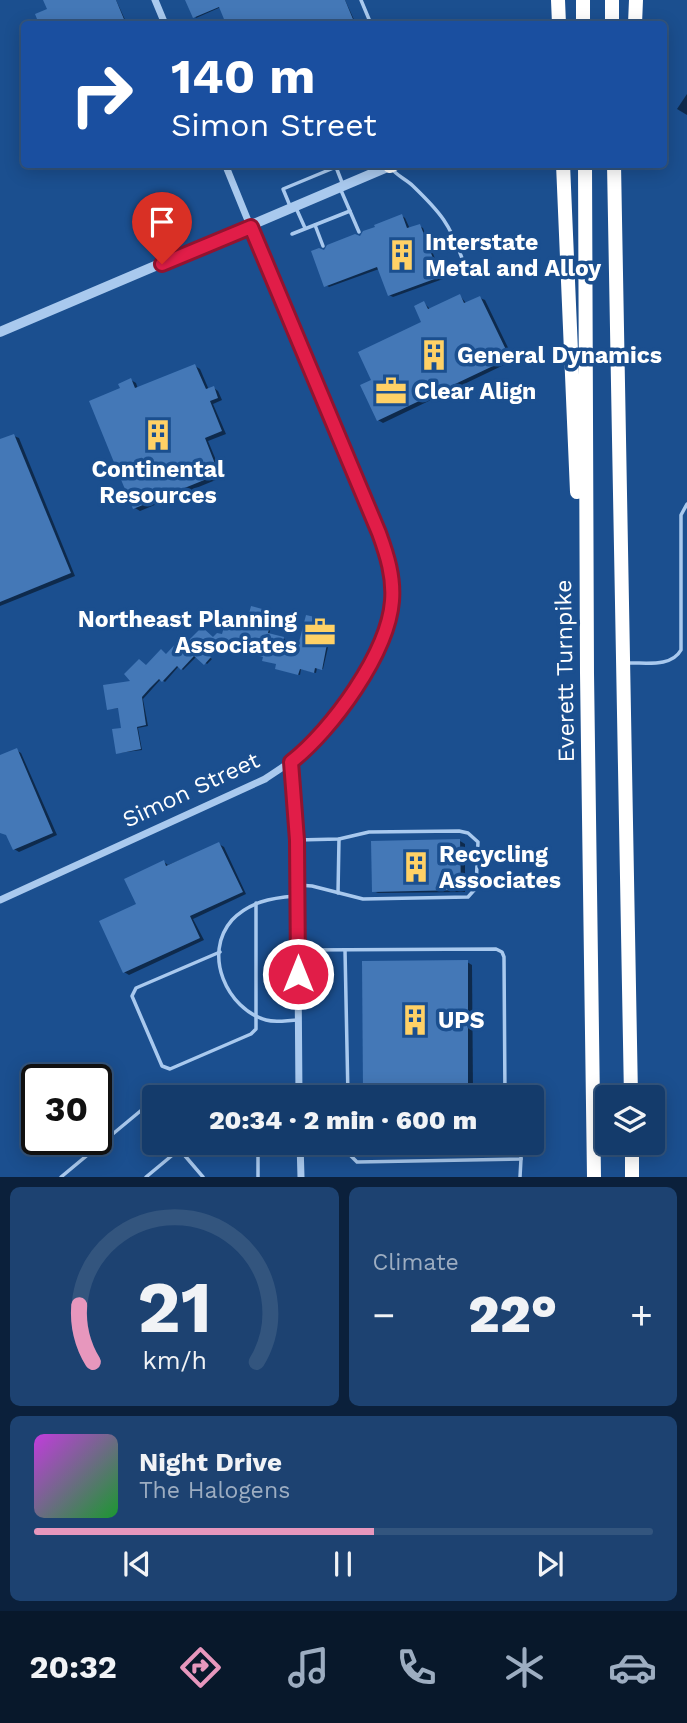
<!DOCTYPE html>
<meta charset="utf-8">
<style>
:root{--surface:#143b6b;--page:#1d4271;--text:#f1f3f6;--muted:#9dadc1;--line:#33557e;--accent:#e797bd}
body{margin:0;font-family:"Work Sans",sans-serif;background:var(--page);color:var(--text);height:100vh;display:flex;flex-direction:column;font-size:26px;white-space:nowrap}
*{box-sizing:border-box;margin:0}
p{font-size:23px;color:var(--muted)}
.icon{flex:none;width:38px;height:38px;fill:none;stroke:currentColor;stroke-width:2;stroke-linecap:round;stroke-linejoin:round}
.map{position:relative;height:1177px;overflow:hidden}
.drawer{display:flex;flex-direction:column;gap:10px;padding:10px;background:#0b203b;flex:1}
.drawer>*{flex:none}
.guide{position:absolute;left:21px;top:21px;width:646px;height:147px;border-radius:7px;box-shadow:0 4px 18px #0003,0 0 0 2px var(--line);background:#1a4fa0;color:#fff;overflow:hidden}
.controls{position:absolute;left:595px;top:1085px;display:grid;gap:14px}
.controls a{display:grid;place-items:center;width:70px;height:70px;border-radius:7px;background:var(--surface);box-shadow:0 4px 18px #0003,0 0 0 2px var(--line);font-size:35px}
.speed{position:absolute;left:21px;top:1064px;display:flex;gap:14px;font-size:35px;font-weight:700;text-align:center}
.speed>*{display:grid;place-content:center;width:91px;height:91px;border-radius:50%;background:var(--surface);box-shadow:0 4px 18px #0003,0 0 0 2px var(--line);line-height:1}
.speed .limit{border:4px solid #111;border-radius:10px;background:#fff;color:#111}
.pin{position:absolute;display:grid;place-items:center;width:60px;height:60px;color:#fff;margin:-72px -30px;border-radius:50% 50% 50% 0;rotate:-45deg;box-shadow:0 0 7px #0007}
.pin .icon{rotate:45deg}
.me{position:absolute;width:77px;margin:-38px;rotate:0deg;stroke-linejoin:round;filter:drop-shadow(0 0 5px #0008)}
.turn{display:flex;align-items:center;gap:24px;height:147px;padding:0 35px;font-size:32px}
.turn .icon{width:91px;height:91px;stroke-width:2.5}
.turn b{display:block;font-size:49px;line-height:60px}
.big{font-size:52px;font-weight:800;line-height:1.1}
.drawer .widget{flex:1;display:flex;flex-direction:column;justify-content:center;gap:10px;min-width:0;padding:0 24px;border-radius:10px;background:var(--page)}
.drawer .dial{align-items:center;gap:0}
.dial svg{height:182px;overflow:visible;fill:none;stroke:var(--line);stroke-width:7;stroke-linecap:round;text-anchor:middle}
.dial text{fill:var(--text);stroke:none}
.song{display:flex;align-items:center;gap:21px}
.cover{width:84px;height:84px;border-radius:10px;background:linear-gradient(135deg,hsl(290 70% 55%),hsl(130 70% 35%))}
.played{height:7px;border-radius:4px;background:linear-gradient(90deg,var(--accent) 55%,var(--line) 55%)}
.keys{display:flex;justify-content:space-around;direction:ltr}
.heat{display:flex;justify-content:space-between;align-items:center;font-size:38px;direction:ltr}
.drawer .tiles{flex:1;display:grid;gap:10px;grid-template-columns:1fr 1fr}
.widget:last-child{grid-column:span 2}
.trip{position:absolute;left:142px;top:1085px;width:402px;height:70px;border-radius:7px;background:var(--surface);box-shadow:0 4px 18px #0003,0 0 0 2px var(--line);font-weight:800;line-height:70px;text-align:center}
.tabs{display:flex;height:112px;justify-content:space-around;align-items:center;background:#08182b;color:var(--muted)}
.tabs .icon{width:49px;height:49px}
.tabs .current{color:var(--accent)}
.tabs b{font-size:32px;color:var(--text)}
.map>svg:first-child{display:block}
</style>
<div class="map">
<svg width="687" height="1177" viewBox="0 0 687 1177">
<rect width="100%" height="100%" fill="#1b4f8f"/>
<g fill="#0007">
<polygon points="45,0 116,0 127,24 41,24 37,15 49,9"/>
<polygon points="187,0 345,0 356,24 228,24 221,7 196,18"/>
<polygon points="687,94 687,115 677,109"/>
<polygon points="402,216 405,218 410,229 419,226 423,228 443,279 393,297 389,295 379,269 329,287 326,285 325,253 361,238"/>
<polygon points="460,296 467,304 480,298 485,300 514,360 383,423 378,420 374,380 424,322 424,303 431,310"/>
<polygon points="195,366 200,369 209,390 214,388 218,391 222,400 213,404 226,434 208,441 223,477 140,511 135,508 122,389 131,380 136,383 138,389"/>
<polygon points="14,436 19,438 75,576 0,606 0,441"/>
<polygon points="252,608 274,614 269,635 285,639 283,648 298,652 327,622 329,623 327,629 332,630 323,669 317,668 316,673 301,669 300,675 278,669 278,664 258,652 222,643 209,657 212,659 207,664 197,656 183,670 179,666 165,682 161,679 143,699 148,726 138,728 142,750 118,753 123,729 119,708 109,709 146,667 187,645 223,636 247,627"/>
<polygon points="16,750 21,753 57,835 19,852 14,849 8,835 0,832 0,757"/>
<polygon points="460,841 465,844 465,892 378,893 373,891"/>
<polygon points="219,844 224,847 246,894 193,919 204,940 129,975 124,972 138,905 164,862 168,865"/>
<polygon points="467,962 472,965 473,1092 370,1093 365,1090"/>
</g>
<g fill="#4478b7">
<polygon points="43,0 116,0 126,24 39,24 35,14 47,9"/>
<polygon points="185,0 345,0 355,24 226,24 219,7 193,18"/>
<polygon points="402,214 407,228 420,224 440,277 388,296 377,267 324,287 311,251 319,248 324,250 327,245 355,234 360,236 363,231 375,227 374,225"/>
<polygon points="460,294 464,303 480,296 510,358 377,421 360,385 371,380 358,352 421,322 414,306 424,301 428,309"/>
<polygon points="195,364 206,389 214,386 218,398 210,401 222,431 205,438 219,474 133,509 89,401 120,388 118,384 131,378 135,388"/>
<polygon points="14,434 71,573 0,602 0,439"/>
<polygon points="251,606 273,612 268,633 284,637 282,646 297,650 306,615 328,620 326,626 330,628 322,670 315,668 314,673 300,669 298,675 275,669 276,664 262,661 263,657 255,655 256,652 220,643 209,655 211,657 204,665 194,656 181,670 177,666 162,682 159,679 150,688 142,697 146,725 137,727 141,749 116,754 112,729 121,728 118,708 107,710 103,685 130,681 124,674 139,659 146,665 161,649 166,654 181,638 186,643 202,627 213,637 217,633 222,634 226,620 246,625"/>
<polygon points="17,748 53,833 13,850 6,835 0,833 0,755"/>
<polygon points="460,839 461,890 372,892 371,841"/>
<polygon points="219,842 243,892 190,916 200,938 123,973 99,921 136,904 124,879 164,860 166,866"/>
<polygon points="468,960 468,1091 363,1091 362,961"/>
</g>
<g fill="none" stroke-linecap="round" stroke-linejoin="round">
<g stroke="#a9c9ee" stroke-width="3.5">
<polyline points="361,0 371,24"/>
<path d="M391,168C397,176 406,179 413,186C441,213 450,224 463,261"/>
<polyline points="340,188 359,232"/>
<polyline points="290,206 283,189 336,167 343,185"/>
<polyline points="296,208 305,228"/>
<polyline points="315,225 323,246"/>
<polyline points="292,234 350,211"/>
<path d="M626,663C644,662 671,668 681,650V515L687,504"/>
<polyline points="297,840 339,839 369,832 459,831 468,833 478,842 476,888 468,897 363,899 312,886 298,885"/>
<polyline points="338,893 339,839"/>
<path d="M295,896C271,898 249,902 232,920C202,954 227,1009 266,1020C276,1023 288,1020 298,1020"/>
<polyline points="300,950 496,949 502,952 504,957 505,1097"/>
<polyline points="345,950 348,1097"/>
<polyline points="220,952 136,988 132,996 162,1066 170,1069 251,1034 256,1029 256,903"/>
<polyline points="174,1143 203,1177"/>
<polyline points="258,1143 258,1177"/>
<polyline points="349,1143 349,1154 357,1162 521,1159 521,1143"/>
<polyline points="61,1177 144,1108 154,1119"/>
<polyline points="146,1177 187,1143"/>
<polyline points="520,1177 521,1159"/>
</g>
<g stroke="#a9c9ee" stroke-width="7">
<polyline points="155,0 165,24"/>
<polyline points="291,762 297,840 299,1097"/>
<path d="M0,900L265,779C281,768 298,758 312,745C343,715 391,642 392,598C394,561 377,526 362,492C349,463 337,434 324,405C290,325 258,245 225,164"/>
<polyline points="300,1143 301,1177"/>
</g>
<polyline stroke="#a9c9ee" stroke-width="10" points="0,332 390,166"/>
<g stroke="#fff" stroke-width="14">
<polyline points="558,0 559,24"/>
<polyline points="583,0 583,24"/>
<polyline points="612,0 612,24"/>
<polyline points="635,24 636,0"/>
<polyline points="563,164 577,492"/>
<polyline points="585,164 587,673 594,1177"/>
<polyline points="614,164 631,1097"/>
<polyline points="390,166 394,164"/>
<polyline points="632,1143 632,1177"/>
</g>
</g>
<g fill="none" stroke-linecap="round" stroke-linejoin="round">
<defs>
<path id="route" d="M162,264L251,227L379,533C387,555 394,577 392,601C388,653 332,730 291,762L297,840L298,974"/>
</defs>
<use href="#route" stroke="#92132f" stroke-width="18"/>
<use href="#route" stroke="#e11d48" stroke-width="12"/>
</g>
<defs>
<symbol id="building-bare" viewBox="-9 -9 18 18"><path d="M-4-6H4V6H1V3H-1V6H-4ZM-2.5-4.3h1.7v1.8h-1.7ZM.8-4.3h1.7v1.8H.8ZM-2.5-1h1.7V.8h-1.7ZM.8-1h1.7V.8H.8Z" fill="#ffd166" stroke="#1b4f8f" stroke-width="2.5" paint-order="stroke"/></symbol>
<symbol id="office-bare" viewBox="-9 -9 18 18"><path d="M-6-3h4V-5.5h4V-3h4V5H-6ZM-1-4.5V-3h2v-1.5ZM-6 0V1H6V0Z" fill="#ffd166" stroke="#1b4f8f" stroke-width="2.5" paint-order="stroke"/></symbol>
</defs>
<g fill-rule="evenodd">
<use href="#building-bare" x="380" y="233" width="44" height="44"/>
<use href="#building-bare" x="412" y="333" width="44" height="44"/>
<use href="#office-bare" x="369" y="369" width="44" height="44"/>
<use href="#building-bare" x="136" y="413" width="44" height="44"/>
<use href="#office-bare" x="298" y="610" width="44" height="44"/>
<use href="#building-bare" x="394" y="845" width="44" height="44"/>
<use href="#building-bare" x="393" y="998" width="44" height="44"/>
</g>
<g text-anchor="middle" dominant-baseline="central" stroke-width="7" stroke-linejoin="round" paint-order="stroke">
<g font-size="23" font-weight="bold" fill="#fff" stroke="#1b4f8f" text-anchor="start">
<text x="425" y="242">Interstate<tspan x="425" dy="26">Metal and Alloy</tspan></text>
<text x="457" y="355">General Dynamics</text>
<text x="414" y="391">Clear Align</text>
<text x="158" y="469" text-anchor="middle">Continental<tspan x="158" dy="26">Resources</tspan></text>
<text x="297" y="619" text-anchor="end">Northeast Planning<tspan x="297" dy="26">Associates</tspan></text>
<text x="439" y="854">Recycling<tspan x="439" dy="26">Associates</tspan></text>
<text x="438" y="1020">UPS</text>
</g>
<g font-size="23" fill="#fff" stroke="#1b4f8f">
<text transform="translate(565 671) rotate(-91)">Everett Turnpike</text>
<text transform="translate(191 790) rotate(-25)">Simon Street</text>
</g>
</g>
</svg>
<div class="controls">
<a><svg class="icon" aria-label="layers" viewBox="0 0 24 24"><path d="M12 4l9 5-9 5-9-5zM3 14l9 5 9-5"/></svg></a>
</div>
<div class="speed"><div class="limit">30</div></div>
<div class="pin" style="left:162px;top:264px;background:#d93025"><svg class="icon" aria-label="arrive" viewBox="0 0 24 24"><path d="M6 21V4h12l-3 4 3 4H6"/></svg></div>
<svg class="me" style="left:298px;top:974px" viewBox="-20 -20 40 40"><circle r="17" fill="#e11d48" stroke="#fff" stroke-width="3"/><path d="M0-11L8 9 0 5-8 9z" fill="#fff"/></svg>
<div class="trip">20:34 · 2 min · 600 m</div>
<div class="guide">
<div class="turn"><svg class="icon" aria-label="right" viewBox="0 0 24 24"><path d="M7 20v-9h11M14 6l5 5-5 5"/></svg><div><b>140 m</b>Simon Street</div></div>
</div>
</div>
<section class="drawer">
<div class="tiles">
<div class="widget dial"><svg viewBox="0 0 100 80">
<path d="M14 69A42 42 0 1 1 86 69"/>
<path d="M14 69A42 42 0 0 1 8 44" stroke="#e797bd"/>
<text x="50" y="56" font-size="32" font-weight="700">21</text>
<text x="50" y="72" font-size="11">km/h</text>
</svg></div>
<div class="widget"><p>Climate</p>
<div class="heat"><a>−</a><b class="big">22°</b><a>+</a></div>
</div>
<div class="widget">
<div class="song"><i class="cover"></i><div><b>Night Drive</b><p>The Halogens</p></div></div>
<div class="played"></div>
<div class="keys"><svg class="icon" aria-label="previous" viewBox="0 0 24 24"><path d="M18 5L8 12l10 7zM5 5v14"/></svg><svg class="icon" aria-label="pause" viewBox="0 0 24 24"><path d="M8 5v14M16 5v14"/></svg><svg class="icon" aria-label="next" viewBox="0 0 24 24"><path d="M6 5l10 7-10 7zM19 5v14"/></svg></div>
</div>
</div>
</section>
<nav class="tabs">
<b>20:32</b>
<svg class="icon current" aria-label="directions" viewBox="0 0 24 24"><path d="M12 3l9 9-9 9-9-9zM9 14v-3h6M13 9l2 2-2 2"/></svg>
<svg class="icon" aria-label="music" viewBox="0 0 24 24"><path d="M9 18V5l10-2v13"/><circle cx="6" cy="18" r="3"/><circle cx="16" cy="16" r="3"/></svg>
<svg class="icon" aria-label="phone" viewBox="0 0 24 24"><path d="M5 4h4l2 5-3 2q2 4 5 5l2-3 5 2v4C11 20 4 13 5 4z"/></svg>
<svg class="icon" aria-label="climate" viewBox="0 0 24 24"><path d="M12 3v18M4 7l16 10M4 17L20 7"/></svg>
<svg class="icon" aria-label="car" viewBox="0 0 24 24"><path d="M5 17H2v-5l4-1 3-4h7l3 4 3 1v5h-3M9 17h6M6 11h13"/><circle cx="7" cy="17" r="2"/><circle cx="17" cy="17" r="2"/></svg>
</nav>
